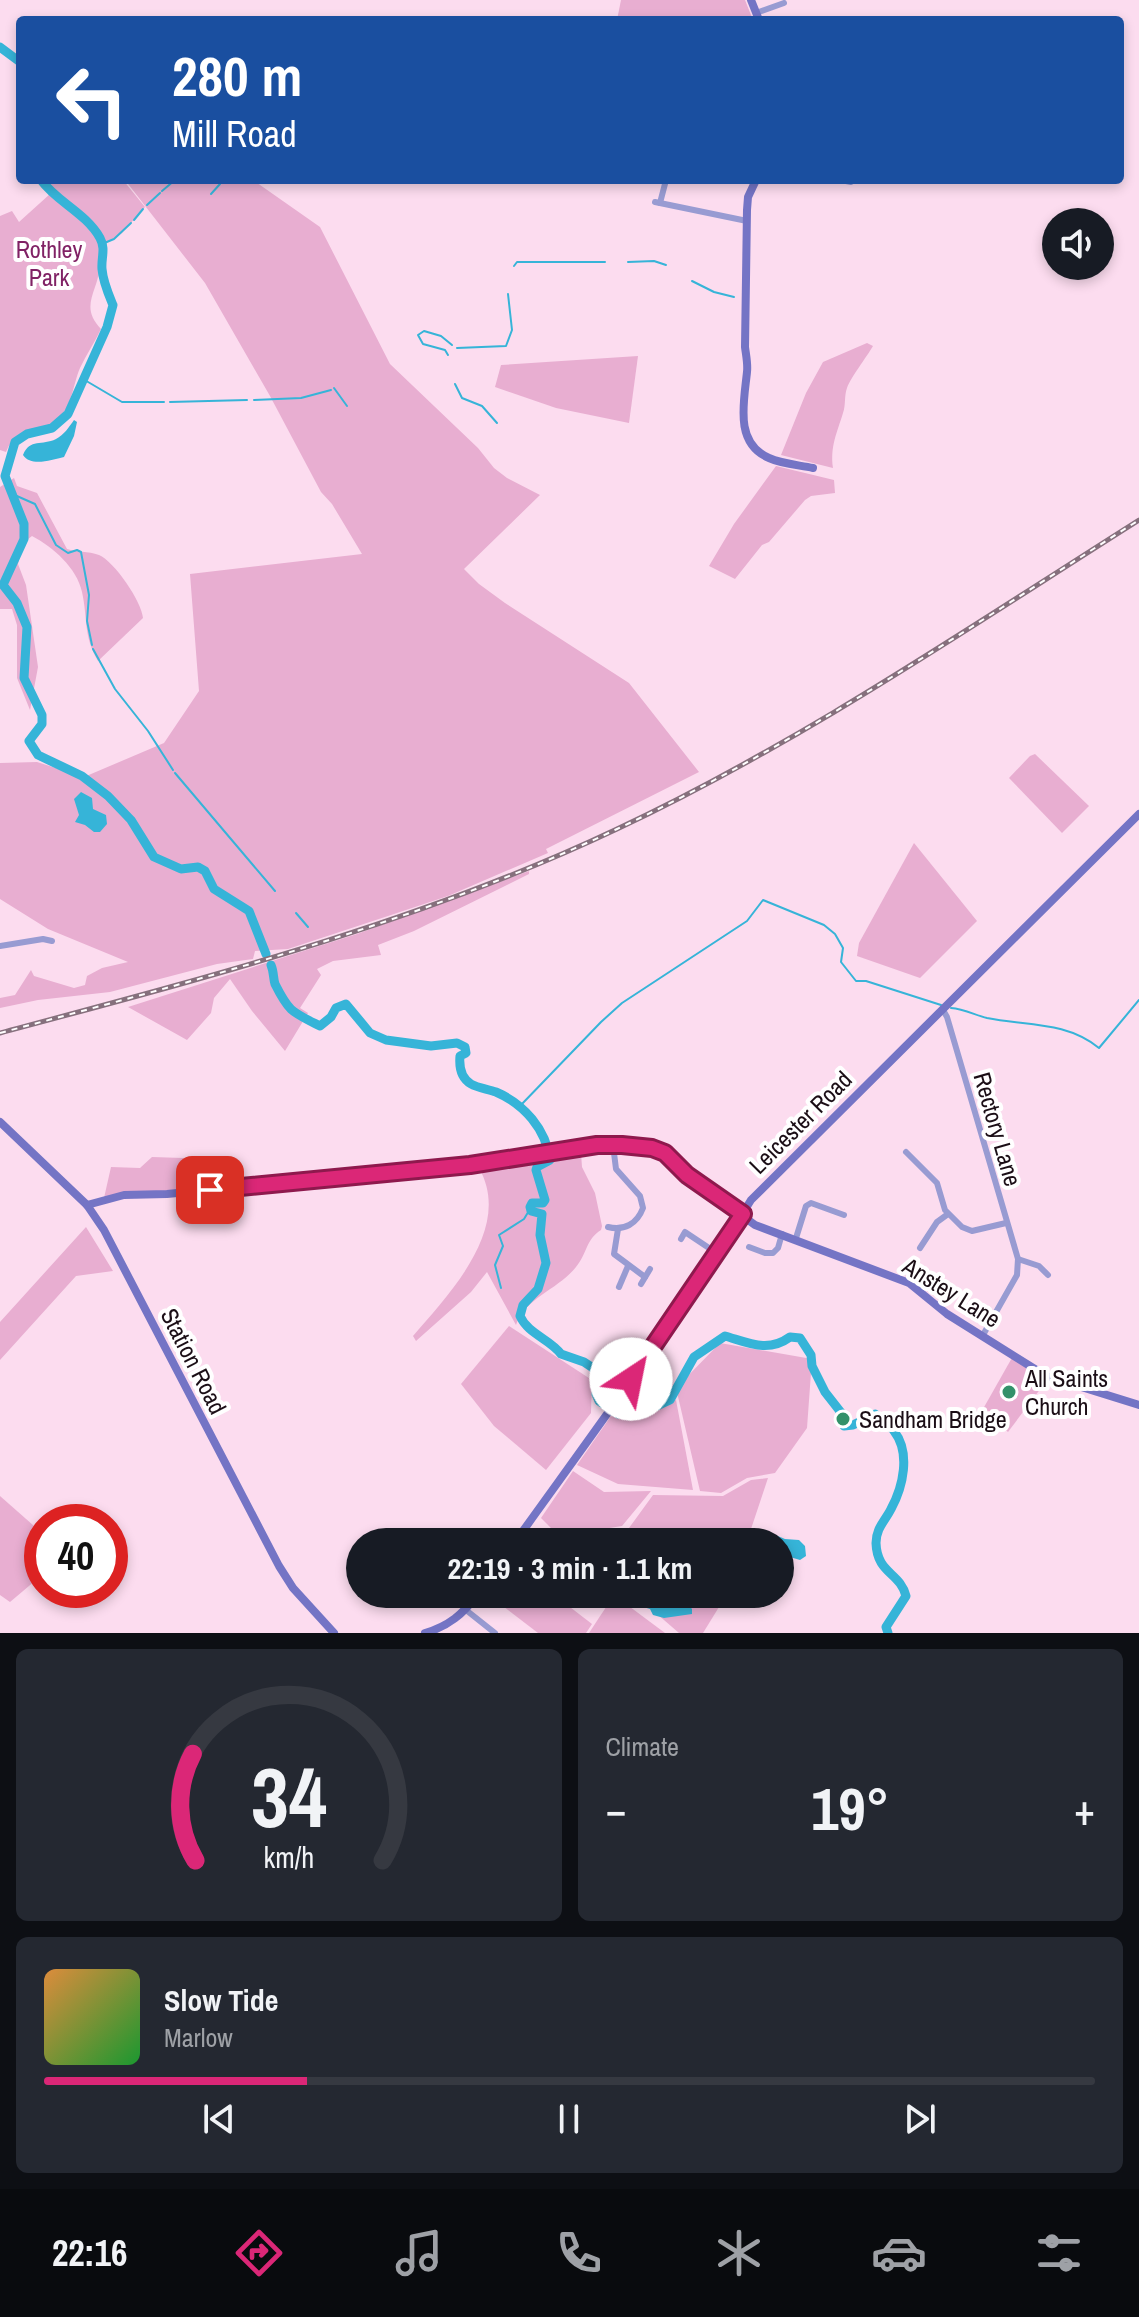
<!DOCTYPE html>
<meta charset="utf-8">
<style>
:root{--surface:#171b24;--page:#242831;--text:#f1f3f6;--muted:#9ea1a6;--line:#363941;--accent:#db2777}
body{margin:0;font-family:"Archivo Narrow",sans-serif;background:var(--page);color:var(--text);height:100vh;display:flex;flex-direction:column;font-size:30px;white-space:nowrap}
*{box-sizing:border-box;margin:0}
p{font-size:26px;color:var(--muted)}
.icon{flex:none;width:44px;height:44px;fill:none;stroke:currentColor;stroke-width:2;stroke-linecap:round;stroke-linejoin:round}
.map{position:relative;height:1633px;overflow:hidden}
.sheet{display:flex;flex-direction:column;gap:16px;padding:16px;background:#0d0f14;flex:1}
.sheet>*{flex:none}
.top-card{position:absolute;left:16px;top:16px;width:1108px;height:168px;border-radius:8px;box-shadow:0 4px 12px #0003;background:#1a4fa0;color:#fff;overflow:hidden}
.controls{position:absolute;left:1042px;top:208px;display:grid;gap:16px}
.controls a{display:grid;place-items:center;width:72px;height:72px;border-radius:50%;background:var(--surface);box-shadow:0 4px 12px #0003;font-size:40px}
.speed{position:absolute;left:24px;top:1504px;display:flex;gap:16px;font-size:40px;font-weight:700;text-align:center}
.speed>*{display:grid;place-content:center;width:104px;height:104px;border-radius:50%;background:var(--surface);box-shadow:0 4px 12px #0003;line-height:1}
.speed .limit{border:12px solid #d22;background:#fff;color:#111}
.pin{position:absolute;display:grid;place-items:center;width:68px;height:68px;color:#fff;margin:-34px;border-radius:16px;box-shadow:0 4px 12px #0006}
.me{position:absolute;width:88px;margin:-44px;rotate:34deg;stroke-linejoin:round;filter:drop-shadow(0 0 6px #0008)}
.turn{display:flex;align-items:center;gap:28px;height:168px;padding:0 24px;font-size:36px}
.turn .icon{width:104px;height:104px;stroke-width:2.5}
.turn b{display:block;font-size:56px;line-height:68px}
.big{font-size:60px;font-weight:800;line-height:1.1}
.sheet .card{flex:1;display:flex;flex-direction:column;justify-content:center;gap:12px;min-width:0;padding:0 28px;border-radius:12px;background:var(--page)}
.sheet .dial{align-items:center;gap:0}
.dial svg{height:208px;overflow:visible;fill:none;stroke:var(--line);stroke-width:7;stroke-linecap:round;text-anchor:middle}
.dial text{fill:var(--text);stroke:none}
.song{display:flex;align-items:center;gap:24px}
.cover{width:96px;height:96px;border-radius:12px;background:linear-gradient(135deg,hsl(30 70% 55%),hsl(130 70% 35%))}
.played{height:8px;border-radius:4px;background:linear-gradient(90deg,var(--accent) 25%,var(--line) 25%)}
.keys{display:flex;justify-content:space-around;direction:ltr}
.heat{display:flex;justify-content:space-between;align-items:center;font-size:44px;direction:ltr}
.sheet .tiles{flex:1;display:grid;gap:16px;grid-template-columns:1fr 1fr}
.card:last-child{grid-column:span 2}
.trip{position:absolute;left:346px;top:1528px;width:448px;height:80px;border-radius:40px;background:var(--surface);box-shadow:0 4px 12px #0003;font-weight:800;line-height:80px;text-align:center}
.tab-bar{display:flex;height:128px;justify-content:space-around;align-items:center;background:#090b0e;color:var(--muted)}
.tab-bar .icon{width:56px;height:56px}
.tab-bar .selected{color:var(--accent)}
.tab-bar b{font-size:36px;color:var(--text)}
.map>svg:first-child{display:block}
</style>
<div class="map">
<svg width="1139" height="1633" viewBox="0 0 1139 1633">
<rect width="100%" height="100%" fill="#fcdcef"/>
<g fill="#e8aed1">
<polygon points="621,0 745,0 753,20 617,20"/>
<path d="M41,180H123L145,207L122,233L100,247C101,259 100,275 95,287C89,304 87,314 101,329C95,342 86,355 80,368C73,384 72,408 57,420C38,436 18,423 6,452L0,450V216L12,211L19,222L50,194Z"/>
<polygon points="125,180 253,180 320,227 390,364 478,448 494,468 507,478 540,495 464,569 479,584 505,603 629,683 699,772 546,849 548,853 448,896 385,917 288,949 255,951 253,959 217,964 110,992 38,1000 0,1008 0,998 15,995 31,970 34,976 74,988 85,985 87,976 102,968 128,962 48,929 0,899 0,763 37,762 84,777 164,743 199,691 190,574 362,554 332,504 321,492 270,396 205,283"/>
<path d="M867,343L873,346C866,358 851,377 847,388C844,396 846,405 843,413C837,433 830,446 833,468L781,455L806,393L823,362Z"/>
<polygon points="638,356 629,423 556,408 495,387 501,365"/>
<polygon points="776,466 834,480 835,493 811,496 805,500 769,542 762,545 735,579 709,566 734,524"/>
<path d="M14,478L17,486L37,493L67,549C77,552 88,551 99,555C114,561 142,602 143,618L98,661C83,635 88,619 82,592C77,568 53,547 32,536L23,543L18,564L26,585L38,667L30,710L17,678V625L12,609H0V487Z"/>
<polygon points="1035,754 1089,806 1062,833 1009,778 1030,756"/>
<polygon points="914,843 977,921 920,978 857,956 859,943"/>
<polygon points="529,871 529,874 414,931 378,945 381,955 333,961 317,969 321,975 300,1008 308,1013 285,1051 252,1011 230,979 214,998 211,1013 187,1040 128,1007 357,934"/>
<path d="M581,1153L582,1167L595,1193L602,1226L601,1230C586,1239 587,1254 576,1267C559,1289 525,1298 516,1325L487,1272L471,1292L416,1341L413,1336C450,1293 513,1228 479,1168Z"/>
<polygon points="152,1157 183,1158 201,1170 190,1189 104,1198 111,1167 140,1168"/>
<polygon points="86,1227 113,1271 76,1276 0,1360 0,1322"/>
<polygon points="509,1326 592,1380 591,1413 546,1470 494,1426 461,1384"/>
<polygon points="720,1343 812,1359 807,1428 775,1473 747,1478 721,1493 700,1491 676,1388"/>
<polygon points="1013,1356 1047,1380 1008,1432 983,1409"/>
<polygon points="676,1400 693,1490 618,1484 577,1465 611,1416 645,1410"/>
<polygon points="573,1471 604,1492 651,1491 622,1526 559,1536 541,1518"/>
<polygon points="768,1478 750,1532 629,1528 653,1495 723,1496 751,1480"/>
<polygon points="0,1496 42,1533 42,1575 10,1602 0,1595"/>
<polygon points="618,1532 659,1542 572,1541"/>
<polygon points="487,1594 553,1594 592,1624 586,1633 538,1633"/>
<polygon points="634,1594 727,1594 703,1633 679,1633"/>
<polygon points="614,1595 665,1633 589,1633"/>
</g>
<g fill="#36b4d8">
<path d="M74,420L77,422L74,436L64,457C51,460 31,467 23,455C30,438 42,446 56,439C64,435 69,427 74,420Z"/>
<polygon points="81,792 92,798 93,809 106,815 107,824 100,832 94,832 85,825 75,822 79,815 74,799"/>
<polygon points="773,1534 785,1539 799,1540 805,1546 806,1556 800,1560 790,1557 780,1562 780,1542 765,1542"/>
<polygon points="631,1594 679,1594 692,1609 692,1614 664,1618 653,1615 650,1609 640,1606 630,1598"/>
</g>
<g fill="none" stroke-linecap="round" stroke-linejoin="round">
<g stroke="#36b4d8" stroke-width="2">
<polyline points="223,182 225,180"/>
<polyline points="162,191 175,180"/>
<polyline points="211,194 220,184"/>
<polyline points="147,205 160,193"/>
<polyline points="134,220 143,209"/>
<polyline points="102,244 114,239 131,223"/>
<polyline points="628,262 654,261 666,265"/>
<polyline points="514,266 517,262 605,262"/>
<polyline points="692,281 714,292 734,297"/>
<polyline points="457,348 506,346 512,330 508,294"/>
<polyline points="448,355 445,350 423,344 418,335 424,331 441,336 452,345"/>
<polyline points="83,379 122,402 164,402"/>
<polyline points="455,384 462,398 482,406 497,423"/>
<polyline points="334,388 347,406"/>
<polyline points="254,400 301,398 331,390"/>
<polyline points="170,402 247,400"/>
<polyline points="10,493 35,504 56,545 68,553 77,550 81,552 89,595 87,621 92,645"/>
<polyline points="93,649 115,689 148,731 173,770"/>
<polyline points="175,773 275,891"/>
<polyline points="296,913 308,927"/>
<path d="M951,1008C964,1009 975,1015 987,1018C1026,1026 1066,1021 1099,1048L1139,1000"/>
<polyline points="520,1106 601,1022 622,1003 747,921 763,900 824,925 835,934 843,948 841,962 856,981 866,981 941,1005"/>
<polyline points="501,1288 495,1265 503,1246 499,1235 524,1219 530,1209"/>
</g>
<g stroke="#36b4d8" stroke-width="9">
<polyline points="0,47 20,62"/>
<path d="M41,180C57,202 86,213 100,238C106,249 101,258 102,269C103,282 108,293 113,305L107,327L68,414L52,428L27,434L15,442L5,476L24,524V539L3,585L17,603L27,627L24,678L42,715V724L29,741L38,755L82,776L108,796L131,820L154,857L181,869L198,867L205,871L214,889L249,911L266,954"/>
<path d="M271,965C274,972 273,978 275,984C289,1012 292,1012 320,1026L331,1017L336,1008L346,1004L370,1033L386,1040L431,1046L457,1043L465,1047L466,1053L460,1056C459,1067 461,1078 471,1084C478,1088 488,1089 496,1092C524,1104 546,1129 550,1160L537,1167L536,1170L545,1200L543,1203H532L530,1207L531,1211L542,1214L540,1235L546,1263L538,1289L523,1305L520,1316C528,1334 550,1339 561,1354L584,1362L602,1374L596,1394L599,1401L618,1414L646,1406H657L670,1400L694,1357L725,1336C749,1343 768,1353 790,1337L800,1338L811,1355L812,1366L825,1392L843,1415L844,1426L853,1425L875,1414C881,1419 890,1424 894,1431C911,1453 903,1487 891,1509C885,1521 876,1528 876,1543C877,1574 900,1572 906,1596L886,1627L888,1633"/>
</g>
<g stroke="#989bd2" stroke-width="6">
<polyline points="756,13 784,3"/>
<polyline points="841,180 851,182"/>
<polyline points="655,202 747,221"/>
<polyline points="660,203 666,180"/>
<polyline points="0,946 43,939 52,941"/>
<polyline points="943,1010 947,1017 1018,1259 1017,1275 983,1335"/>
<polyline points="906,1152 937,1183 945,1210 962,1227 972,1231 1006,1223"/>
<path d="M608,1227C624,1231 637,1224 643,1208L640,1196L616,1169L613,1145"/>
<polyline points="618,1229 614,1254 645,1277"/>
<polyline points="796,1238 806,1206 811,1203 844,1215"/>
<polyline points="681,1239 685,1232 718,1254"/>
<polyline points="749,1247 765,1253 773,1253 778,1248 782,1234"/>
<polyline points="920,1248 937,1222 948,1214"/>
<polyline points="1018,1259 1039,1266 1048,1275"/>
<polyline points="641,1284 650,1269"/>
<polyline points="619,1287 628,1266"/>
<polyline points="466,1610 495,1633"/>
</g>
<g stroke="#7474c5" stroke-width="8">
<polyline points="751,0 759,20"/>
<path d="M756,180L748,197L747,210L745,347C746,355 748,364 747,372C744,402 734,443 769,458C782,464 799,465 813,468"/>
<polyline points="0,1122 87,1205 104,1230 279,1566 293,1588 334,1633"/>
<polyline points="87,1205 124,1195 167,1194 470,1165 597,1145 652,1148 666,1154 687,1175 755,1225 909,1283 947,1314 1046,1376 1139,1405"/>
<path d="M515,1542C596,1429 679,1318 751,1200L1139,814"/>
<path d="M425,1633C449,1626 463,1614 478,1594"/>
</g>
<defs>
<path id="rail" d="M0,1033C209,977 421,922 617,829C800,743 968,628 1139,520"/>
</defs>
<use href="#rail" stroke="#86707d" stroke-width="5"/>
<use href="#rail" stroke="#fff" stroke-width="2" stroke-dasharray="6" stroke-linecap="butt"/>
</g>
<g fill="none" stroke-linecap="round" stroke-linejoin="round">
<defs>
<polyline id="route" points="210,1190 470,1165 597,1145 622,1145 652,1148 665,1153 687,1175 743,1214 631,1379"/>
</defs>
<use href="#route" stroke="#8e194d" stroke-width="20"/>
<use href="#route" stroke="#db2777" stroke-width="14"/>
</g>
<g fill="#33916a" stroke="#fff" stroke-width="3">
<circle cx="1009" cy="1392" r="8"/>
<circle cx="843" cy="1419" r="8"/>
</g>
<g text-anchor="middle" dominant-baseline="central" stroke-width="8" stroke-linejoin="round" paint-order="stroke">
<g font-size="24" fill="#802265" stroke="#fff">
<text x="49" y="249">Rothley<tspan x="49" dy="28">Park</tspan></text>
</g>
<g font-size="24" fill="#1b0e16" stroke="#fff">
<text transform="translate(800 1122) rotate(-45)">Leicester Road</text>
<text transform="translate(998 1129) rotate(74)">Rectory Lane</text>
<text transform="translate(952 1292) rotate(32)">Anstey Lane</text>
<text transform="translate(194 1361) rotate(63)">Station Road</text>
</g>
<g font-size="24" fill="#1b0e16" stroke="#fff" text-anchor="start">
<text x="1025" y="1378">All Saints<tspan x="1025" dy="28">Church</tspan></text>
<text x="859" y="1419">Sandham Bridge</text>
</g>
</g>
</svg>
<div class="controls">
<a><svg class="icon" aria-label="sound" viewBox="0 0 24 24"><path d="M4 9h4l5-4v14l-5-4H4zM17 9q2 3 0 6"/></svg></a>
</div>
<div class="speed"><div class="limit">40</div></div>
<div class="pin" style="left:210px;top:1190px;background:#d93025"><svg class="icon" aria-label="arrive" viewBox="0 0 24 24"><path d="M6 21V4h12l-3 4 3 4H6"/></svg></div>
<svg class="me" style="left:631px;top:1379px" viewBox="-20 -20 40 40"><circle r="19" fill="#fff"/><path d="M0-13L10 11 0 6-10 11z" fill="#db2777"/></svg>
<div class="trip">22:19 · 3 min · 1.1 km</div>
<div class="top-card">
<div class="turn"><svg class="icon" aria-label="left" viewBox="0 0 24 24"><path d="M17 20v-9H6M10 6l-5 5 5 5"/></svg><div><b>280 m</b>Mill Road</div></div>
</div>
</div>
<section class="sheet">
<div class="tiles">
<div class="card dial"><svg viewBox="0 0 100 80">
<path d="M14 69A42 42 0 1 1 86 69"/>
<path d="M14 69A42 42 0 0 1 13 28" stroke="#db2777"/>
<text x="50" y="56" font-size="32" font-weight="700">34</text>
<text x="50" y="72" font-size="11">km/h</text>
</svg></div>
<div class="card"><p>Climate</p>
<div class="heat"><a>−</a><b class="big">19°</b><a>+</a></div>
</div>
<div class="card">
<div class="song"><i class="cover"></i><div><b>Slow Tide</b><p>Marlow</p></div></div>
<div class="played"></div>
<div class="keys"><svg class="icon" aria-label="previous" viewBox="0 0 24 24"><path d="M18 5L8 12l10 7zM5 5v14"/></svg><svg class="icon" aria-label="pause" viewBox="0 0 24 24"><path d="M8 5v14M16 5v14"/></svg><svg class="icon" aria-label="next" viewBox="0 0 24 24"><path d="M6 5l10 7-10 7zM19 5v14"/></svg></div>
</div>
</div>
</section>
<nav class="tab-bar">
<b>22:16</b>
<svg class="icon selected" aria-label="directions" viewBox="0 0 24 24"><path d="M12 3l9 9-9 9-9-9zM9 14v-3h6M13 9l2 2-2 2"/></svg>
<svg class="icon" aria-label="music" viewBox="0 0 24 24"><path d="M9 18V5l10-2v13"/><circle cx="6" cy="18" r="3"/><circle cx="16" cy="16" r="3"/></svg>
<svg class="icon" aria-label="phone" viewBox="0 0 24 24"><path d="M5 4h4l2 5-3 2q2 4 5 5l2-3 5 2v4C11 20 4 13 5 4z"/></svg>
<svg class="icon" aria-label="climate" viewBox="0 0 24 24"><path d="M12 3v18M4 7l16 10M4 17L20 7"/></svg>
<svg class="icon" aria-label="car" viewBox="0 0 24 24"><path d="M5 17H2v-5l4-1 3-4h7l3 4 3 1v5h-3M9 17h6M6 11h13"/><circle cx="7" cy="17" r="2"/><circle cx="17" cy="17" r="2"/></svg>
<svg class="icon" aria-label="filters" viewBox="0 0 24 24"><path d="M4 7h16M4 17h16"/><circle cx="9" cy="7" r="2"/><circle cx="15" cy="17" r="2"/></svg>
</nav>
